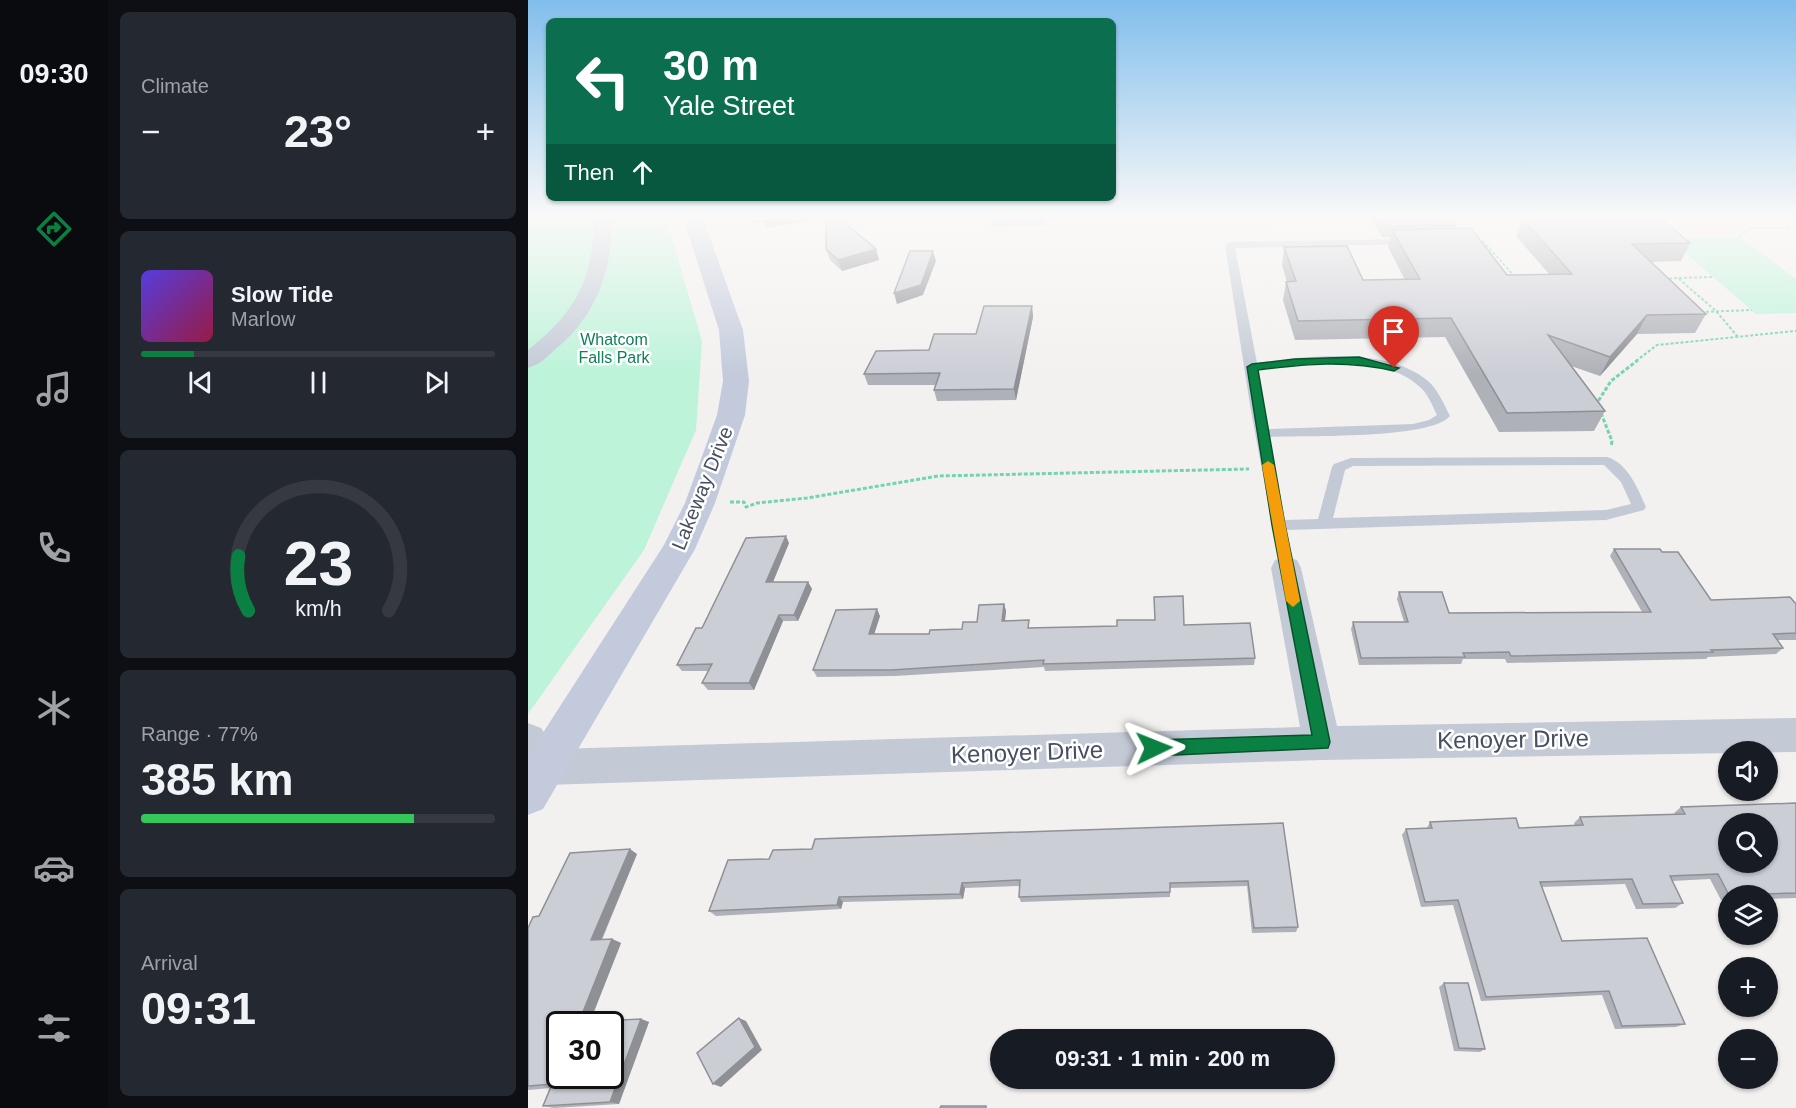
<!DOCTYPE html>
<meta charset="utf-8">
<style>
:root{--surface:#171b24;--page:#242831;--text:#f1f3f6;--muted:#9ea1a6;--line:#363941;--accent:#0b8043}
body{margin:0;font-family:Helvetica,sans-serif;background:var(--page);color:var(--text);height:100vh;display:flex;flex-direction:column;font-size:22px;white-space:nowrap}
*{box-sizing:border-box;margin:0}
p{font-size:20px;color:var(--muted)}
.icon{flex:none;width:33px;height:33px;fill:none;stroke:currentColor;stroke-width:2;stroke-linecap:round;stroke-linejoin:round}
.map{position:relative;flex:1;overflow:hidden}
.side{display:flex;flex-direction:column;gap:12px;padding:12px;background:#0d0f14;width:420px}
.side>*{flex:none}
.banner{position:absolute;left:18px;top:18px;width:570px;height:183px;border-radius:9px;box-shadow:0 2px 4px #0004;background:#0b6e4f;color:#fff;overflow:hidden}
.tools{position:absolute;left:1190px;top:741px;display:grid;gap:12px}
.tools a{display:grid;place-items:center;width:60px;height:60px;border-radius:50%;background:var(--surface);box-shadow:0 2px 4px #0004;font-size:30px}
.speed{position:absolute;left:18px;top:1011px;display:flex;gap:12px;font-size:30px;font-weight:700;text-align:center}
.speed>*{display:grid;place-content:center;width:78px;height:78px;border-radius:50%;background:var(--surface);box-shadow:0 2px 4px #0004;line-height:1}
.speed .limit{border:3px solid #111;border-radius:9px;background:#fff;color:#111}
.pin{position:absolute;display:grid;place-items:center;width:51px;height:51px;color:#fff;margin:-62px -26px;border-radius:50% 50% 50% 0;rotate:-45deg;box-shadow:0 0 6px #0007}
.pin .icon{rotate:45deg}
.me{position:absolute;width:66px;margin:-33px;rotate:88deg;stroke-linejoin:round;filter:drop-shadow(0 0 4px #0008)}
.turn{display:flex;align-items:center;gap:21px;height:126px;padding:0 18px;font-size:27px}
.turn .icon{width:78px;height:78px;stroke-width:2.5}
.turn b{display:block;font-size:42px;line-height:51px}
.then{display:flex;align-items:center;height:57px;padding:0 18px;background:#0003;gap:12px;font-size:22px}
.big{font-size:45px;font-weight:800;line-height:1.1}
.side .tile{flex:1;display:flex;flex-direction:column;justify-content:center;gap:9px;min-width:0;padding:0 21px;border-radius:9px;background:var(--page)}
.side .dial{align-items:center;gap:0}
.dial svg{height:156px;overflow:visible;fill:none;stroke:var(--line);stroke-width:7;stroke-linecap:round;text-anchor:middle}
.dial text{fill:var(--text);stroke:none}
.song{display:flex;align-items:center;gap:18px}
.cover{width:72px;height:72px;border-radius:9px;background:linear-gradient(135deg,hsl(250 70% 55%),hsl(340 70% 35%))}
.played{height:6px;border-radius:3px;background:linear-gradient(90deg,var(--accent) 15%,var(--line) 15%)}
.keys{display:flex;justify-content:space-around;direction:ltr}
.heat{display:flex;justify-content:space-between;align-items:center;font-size:33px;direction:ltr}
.charge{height:9px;border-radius:4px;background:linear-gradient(90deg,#34c759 77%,var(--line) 0)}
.trip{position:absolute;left:462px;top:1029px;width:345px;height:60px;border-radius:30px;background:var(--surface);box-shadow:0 2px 4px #0004;font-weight:800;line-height:60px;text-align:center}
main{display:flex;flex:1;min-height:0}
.menu{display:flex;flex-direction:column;width:108px;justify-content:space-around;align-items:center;background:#090b0e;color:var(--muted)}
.menu .icon{width:42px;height:42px}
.menu .active{color:var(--accent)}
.menu b{font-size:27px;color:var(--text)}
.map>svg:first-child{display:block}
</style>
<main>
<nav class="menu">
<b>09:30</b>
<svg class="icon active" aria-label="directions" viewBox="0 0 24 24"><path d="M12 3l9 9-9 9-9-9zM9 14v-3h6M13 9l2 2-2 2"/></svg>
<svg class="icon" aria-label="music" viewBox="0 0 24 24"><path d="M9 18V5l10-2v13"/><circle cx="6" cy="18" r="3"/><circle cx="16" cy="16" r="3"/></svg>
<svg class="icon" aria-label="phone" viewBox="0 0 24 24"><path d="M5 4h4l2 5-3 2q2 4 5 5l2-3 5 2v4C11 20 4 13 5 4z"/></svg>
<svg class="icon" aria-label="climate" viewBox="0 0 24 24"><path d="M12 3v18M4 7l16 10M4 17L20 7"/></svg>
<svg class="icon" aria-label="car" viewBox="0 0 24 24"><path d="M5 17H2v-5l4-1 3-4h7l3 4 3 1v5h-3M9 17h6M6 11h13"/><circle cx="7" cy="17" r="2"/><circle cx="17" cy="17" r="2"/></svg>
<svg class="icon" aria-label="filters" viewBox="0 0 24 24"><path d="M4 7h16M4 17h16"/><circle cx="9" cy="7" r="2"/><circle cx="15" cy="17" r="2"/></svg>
</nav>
<section class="side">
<div class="tile"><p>Climate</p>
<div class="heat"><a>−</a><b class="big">23°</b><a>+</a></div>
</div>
<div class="tile">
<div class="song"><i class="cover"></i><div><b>Slow Tide</b><p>Marlow</p></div></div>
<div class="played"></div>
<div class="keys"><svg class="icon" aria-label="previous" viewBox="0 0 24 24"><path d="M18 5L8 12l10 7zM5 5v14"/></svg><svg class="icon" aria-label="pause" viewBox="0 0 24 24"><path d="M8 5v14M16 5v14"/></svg><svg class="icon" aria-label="next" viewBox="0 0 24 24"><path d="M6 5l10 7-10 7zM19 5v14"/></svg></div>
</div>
<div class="tile dial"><svg viewBox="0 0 100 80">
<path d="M14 69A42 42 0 1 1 86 69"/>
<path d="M14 69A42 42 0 0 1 9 41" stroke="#0b8043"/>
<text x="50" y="56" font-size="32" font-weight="700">23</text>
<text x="50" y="72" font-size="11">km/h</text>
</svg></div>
<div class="tile"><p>Range · 77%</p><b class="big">385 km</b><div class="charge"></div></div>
<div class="tile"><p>Arrival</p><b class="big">09:31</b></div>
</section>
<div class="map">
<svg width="1268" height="1108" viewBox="0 0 1268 1108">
<rect width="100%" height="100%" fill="#f3f1f0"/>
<g fill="#bcf3d9">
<polygon points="0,219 142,219 142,232 174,341 168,430 116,550 0,714"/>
<polygon points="1212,237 1268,279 1268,313 1228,314 1140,238"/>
</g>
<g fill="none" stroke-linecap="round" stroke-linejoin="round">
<g stroke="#71d4b2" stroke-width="2" stroke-dasharray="3 2" stroke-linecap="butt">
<polyline points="1212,237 1221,228 1268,228"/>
<polyline points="955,241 987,277"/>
<polyline points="1151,278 1185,277"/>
<polyline points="1136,279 1150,278 1188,311 1210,337"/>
<polyline points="1173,312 1224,310"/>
<polyline points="1108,361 1129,345 1268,331"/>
</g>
<g stroke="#71d4b2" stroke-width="3" stroke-dasharray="4 2" stroke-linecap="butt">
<polyline points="1070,406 1069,403 1083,381 1110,360"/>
<polyline points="1073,413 1084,441 1083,446"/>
<polyline points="202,502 216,502 218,507 229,503 279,498 410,476 721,469"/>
</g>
<path fill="#c3cad6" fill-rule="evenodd" d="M881,239L886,242L884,244L707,248L729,363C779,356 858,346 900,381C910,390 916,404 922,416C901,440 777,435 741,437L757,520L790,519L804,467L806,464L823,458L1079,457C1100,463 1110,489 1118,507L1116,510L1078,520L759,530L766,568L763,572H753L723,411L697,245L702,242ZM789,363C824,363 865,362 892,387C900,394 904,405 909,415L901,420L885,424L739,429L730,370ZM1076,465L1093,482L1103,504L1078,510L805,518L817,470L825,466Z"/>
<g fill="#c3cad6" fill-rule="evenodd">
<path d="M66,219H84C84,270 69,314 30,347C21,355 12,365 0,368V350C47,313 65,280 66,219Z"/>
<polygon points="758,557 769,560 773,568 809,726 1268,718 1268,752 794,760 18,785 5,780 0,772 0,723 13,728 28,749 772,727 743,568 747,560"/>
</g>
<polygon fill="#c2cadb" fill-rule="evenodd" points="160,219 179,219 179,230 215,330 221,381 217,415 187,503 167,549 15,809 0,815 0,756 136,545 157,503 189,415 195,381 191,330 159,230"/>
</g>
<g fill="#afb1b8">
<polygon points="463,219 519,219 518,225 464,227"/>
<polygon points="844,219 923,219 928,225 927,229 979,275 1021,274 988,236 994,219 1133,219 1162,243 1153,261 1123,262 1178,314 1167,333 1109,334 1072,376 1043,366 1077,411 1066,431 971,432 917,337 767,340 755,300 758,282 759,282 754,265 756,247 835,280 877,280 860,247 862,237 854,237"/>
<polygon points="298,249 351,260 314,271 302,260"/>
<polygon points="504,306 505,317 488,400 409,401 406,390 408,385 340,385 336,374 448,334"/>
<polygon points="261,543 245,582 280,582 284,589 270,621 255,621 226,690 180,690 174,683 180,671 154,671 149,665 174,628"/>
<polygon points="1086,549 1134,552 1183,600 1268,604 1268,640 1250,640 1255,648 1248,654 1180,657 1178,659 979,663 977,659 935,659 933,664 831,665 823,629 825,622 876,622 869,599 871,592 921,613 1114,612 1082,556"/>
<polygon points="476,604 478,611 477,621 502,628 656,625 727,658 726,665 517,671 516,667 367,676 289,677 285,670 352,616 346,634 401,634 434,629 449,622"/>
<polygon points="1268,803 1268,898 1239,899 1239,896 1200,896 1200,900 1193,900 1182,879 1144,881 1155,903 1147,908 1108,909 1097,884 1014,887 1034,941 1157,1024 1148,1027 1087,1029 1074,995 953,1001 925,905 893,907 874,835 878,829 899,828 902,822 991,828 1047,826 1046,823 1052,817 1147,814 1146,813 1153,807"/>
<polygon points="755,823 770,927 768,932 724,933 719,886 642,888 642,897 493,902 491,897 492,886 437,888 435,899 315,902 313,909 188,916 181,911 241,859 284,849"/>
<polygon points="109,854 74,940 84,939 93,943 62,1022 113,1019 121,1022 91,1104 26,1108 15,1106 23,1088 0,1090 0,928 11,916"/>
<polygon points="916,983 957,1049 952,1052 926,1051 911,987"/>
</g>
<g fill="#8f9096">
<polygon points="223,219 284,219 284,220 238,228 236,222 225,224"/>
<polygon points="348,249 351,260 314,271 310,260"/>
<polygon points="405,251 408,261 395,295 369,304 366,293"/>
<polygon points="504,306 505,317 488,400 486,389"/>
<polygon points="1119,315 1109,334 1072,376 1082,357"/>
<polygon points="258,536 261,543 242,589 238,582"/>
<polygon points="280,582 284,589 270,621 266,615"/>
<polygon points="476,604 478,611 476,628 474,621"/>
<polygon points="349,609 352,616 344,641 341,634"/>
<polygon points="251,615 255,621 226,690 221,683"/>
<polygon points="102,849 109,854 71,945 63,940"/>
<polygon points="434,883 437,888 435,899 432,894"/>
<polygon points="311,897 315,902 313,909 309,905"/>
<polygon points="84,939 93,943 61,1024 51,1022"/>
<polygon points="211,1018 218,1021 234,1050 193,1087 185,1084"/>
<polygon points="113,1019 121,1022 91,1104 82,1102"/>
</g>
<g fill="#ccced6" stroke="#8f9096" stroke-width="1.5" fill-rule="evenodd">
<polygon points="298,219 312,219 348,249 310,260 298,249"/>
<polygon points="463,219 504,219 463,221"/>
<polygon points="853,219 923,219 928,225 857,226"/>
<polygon points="995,219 1133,219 1162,243 1104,244 1178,314 1119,315 1082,357 1020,335 1077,411 979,413 923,318 770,321 758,282 768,281 756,247 819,246 835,280 892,279 864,230 943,228 979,275 1044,274"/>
<polygon points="382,251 405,251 393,285 366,293"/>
<polygon points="456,306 504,306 486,389 406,390 412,373 336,374 348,351 401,350 406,334 448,334"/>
<polygon points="258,536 238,582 280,582 266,615 251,615 221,683 174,683 184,664 149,665 168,628 174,628 218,538"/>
<polygon points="1086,549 1132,549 1134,552 1150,552 1183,600 1262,597 1268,604 1268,633 1245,634 1255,648 1183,650 1185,652 983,656 981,652 935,653 937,657 833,658 825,622 880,622 871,592 914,592 921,613 1123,612"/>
<polygon points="655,596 656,625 722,623 727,658 515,664 516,660 364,670 285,670 308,610 349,609 341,634 401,634 402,630 434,629 435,622 449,622 451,605 476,604 474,621 501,620 500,628 589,626 589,620 627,620 626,597"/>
<path d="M1268,803V893L1201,895L1190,874L1142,876L1155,903L1115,904L1104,879L1012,882L1034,941L1119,938L1157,1024L1094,1026L1081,991L958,997L930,900L897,902L878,829L904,828L902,822L988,818L991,828L1055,825L1052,817L1157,814L1153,807ZM1200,824H1239V862H1200Z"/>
<polygon points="755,823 770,927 726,928 720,881 642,883 642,892 491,897 492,880 434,883 432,894 311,897 309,905 181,911 200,860 241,859 245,850 284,849 287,839"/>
<path d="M102,849L63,940L84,939L51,1022L113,1019L82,1102L15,1106L24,1084L0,1086V928L5,917L11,916L42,853ZM32,1024H82V1076H32Z"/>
<polygon points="916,983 940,983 957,1049 931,1048"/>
<polygon points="211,1018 227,1047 185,1084 169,1053"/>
<polygon points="413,1106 458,1106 458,1108 412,1108"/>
</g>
<linearGradient id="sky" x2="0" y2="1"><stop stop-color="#81beec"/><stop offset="0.58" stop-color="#faf9f8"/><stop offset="1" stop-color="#faf9f8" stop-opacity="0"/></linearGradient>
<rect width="1268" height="375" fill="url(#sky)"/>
<path fill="#0b8043" stroke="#07532c" stroke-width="1.5" d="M831,357L871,368L866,371C818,360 778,364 730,370L757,525L802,742L800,748L626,756L620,753L618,748L620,742L626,740L784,735L744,525L719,367L724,364L767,359Z"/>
<polygon fill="#f59e0b" points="740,461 746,465 772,601 765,607 758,601 734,465"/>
<g text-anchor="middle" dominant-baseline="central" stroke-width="5" stroke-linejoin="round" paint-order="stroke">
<g font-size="16" fill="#108259" stroke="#fff">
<text x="86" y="339">Whatcom<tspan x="86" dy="18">Falls Park</tspan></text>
</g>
<g font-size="20" fill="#475060" stroke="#fff">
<text transform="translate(174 488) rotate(-68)">Lakeway Drive</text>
</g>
<g font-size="24" fill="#475060" stroke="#fff">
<text transform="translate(985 739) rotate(-1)">Kenoyer Drive</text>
<text transform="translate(499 752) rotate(-2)">Kenoyer Drive</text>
</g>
</g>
</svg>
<div class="tools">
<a><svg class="icon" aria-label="sound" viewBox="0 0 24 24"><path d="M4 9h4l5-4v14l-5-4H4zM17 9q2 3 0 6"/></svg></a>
<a><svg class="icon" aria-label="search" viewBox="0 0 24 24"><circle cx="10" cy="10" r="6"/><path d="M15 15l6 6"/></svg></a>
<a><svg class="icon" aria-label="layers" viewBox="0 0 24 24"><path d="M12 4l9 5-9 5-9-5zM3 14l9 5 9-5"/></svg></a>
<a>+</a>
<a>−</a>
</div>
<div class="speed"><div class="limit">30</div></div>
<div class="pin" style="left:866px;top:368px;background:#d93025"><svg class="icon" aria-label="arrive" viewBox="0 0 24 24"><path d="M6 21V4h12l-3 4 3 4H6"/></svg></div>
<svg class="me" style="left:626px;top:748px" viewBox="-20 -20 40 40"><path d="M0-17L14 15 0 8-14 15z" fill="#0b8043" stroke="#fff" stroke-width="4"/></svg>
<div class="trip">09:31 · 1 min · 200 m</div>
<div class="banner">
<div class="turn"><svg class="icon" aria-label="left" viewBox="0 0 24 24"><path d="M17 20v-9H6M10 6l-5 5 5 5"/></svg><div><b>30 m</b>Yale Street</div></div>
<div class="then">Then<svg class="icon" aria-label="ahead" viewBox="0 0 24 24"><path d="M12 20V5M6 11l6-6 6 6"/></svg></div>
</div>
</div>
</main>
